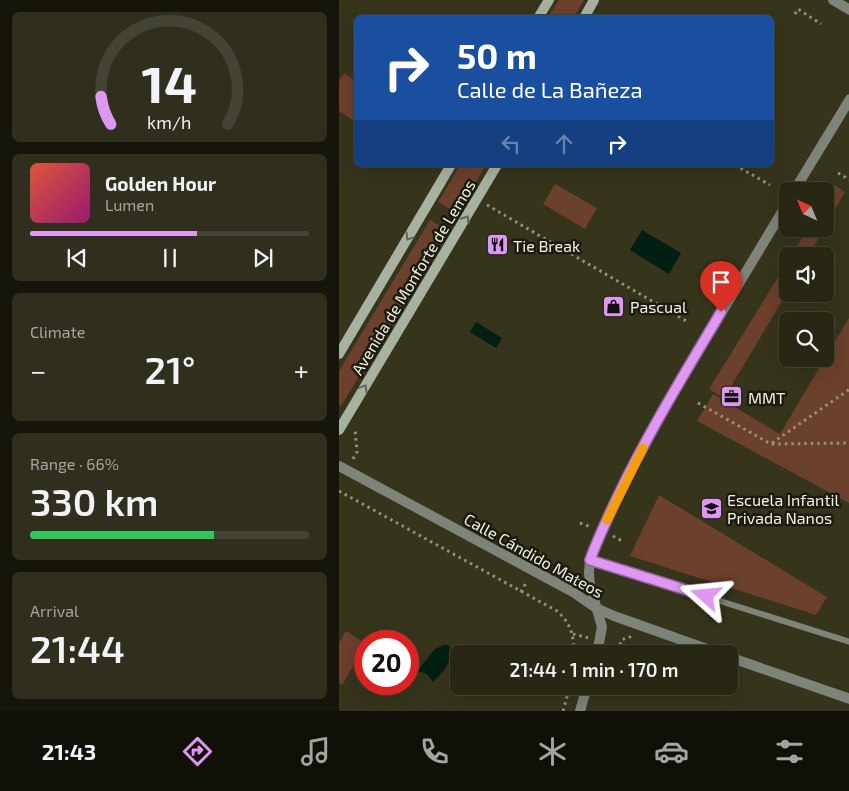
<!DOCTYPE html>
<meta charset="utf-8">
<style>
:root{--surface:#282714;--page:#302f1d;--text:#f1f3f6;--muted:#a5a5a0;--line:#444434;--accent:#df98f1}
body{margin:0;font-family:"Exo 2",sans-serif;background:var(--page);color:var(--text);height:100vh;display:flex;flex-direction:column;font-size:19px;white-space:nowrap}
*{box-sizing:border-box;margin:0}
p{font-size:16px;color:var(--muted)}
.icon{flex:none;width:28px;height:28px;fill:none;stroke:currentColor;stroke-width:2;stroke-linecap:round;stroke-linejoin:round}
.map{position:relative;flex:1;overflow:hidden}
.details{display:flex;flex-direction:column;gap:12px;padding:12px;background:#16150b;width:339px}
.details>*{flex:none}
.banner{position:absolute;left:15px;top:15px;width:420px;height:152px;border-radius:8px;box-shadow:0 5px 20px #0002,0 0 0 1px var(--line);background:#1a4fa0;color:#fff;overflow:hidden}
.needle{width:32px;rotate:316deg}
.tools{position:absolute;left:440px;top:182px;display:grid;gap:10px}
.tools a{display:grid;place-items:center;width:55px;height:55px;border-radius:8px;background:var(--surface);box-shadow:0 5px 20px #0002,0 0 0 1px var(--line);font-size:25px}
.speed{position:absolute;left:15px;top:630px;display:flex;gap:10px;font-size:25px;font-weight:700;text-align:center}
.speed>*{display:grid;place-content:center;width:65px;height:65px;border-radius:50%;background:var(--surface);box-shadow:0 5px 20px #0002,0 0 0 1px var(--line);line-height:1}
.speed .limit{border:8px solid #d22;background:#fff;color:#111}
.pin{position:absolute;display:grid;place-items:center;width:42px;height:42px;color:#fff;margin:-51px -21px;border-radius:50% 50% 50% 0;rotate:-45deg;box-shadow:0 0 5px #0007}
.pin .icon{rotate:45deg}
.me{position:absolute;width:55px;margin:-28px;rotate:288deg;stroke-linejoin:round;filter:drop-shadow(0 0 4px #0008)}
.turn{display:flex;align-items:center;gap:18px;height:105px;padding:0 20px;font-size:22px}
.turn .icon{width:65px;height:65px;stroke-width:2.5}
.turn b{display:block;font-size:35px;line-height:42px}
.lanes{display:flex;align-items:center;height:48px;padding:0 20px;background:#0003;justify-content:center;gap:25px;direction:ltr}
.lanes .off{opacity:.35}
.big{font-size:38px;font-weight:600;line-height:1.1}
.details .widget{flex:1;display:flex;flex-direction:column;justify-content:center;gap:8px;min-width:0;padding:0 18px;border-radius:8px;background:var(--page)}
.details .dial{align-items:center;gap:0}
.dial svg{height:130px;overflow:visible;fill:none;stroke:var(--line);stroke-width:7;stroke-linecap:round;text-anchor:middle}
.dial text{fill:var(--text);stroke:none}
.song{display:flex;align-items:center;gap:15px}
.cover{width:60px;height:60px;border-radius:8px;background:linear-gradient(135deg,hsl(10 70% 55%),hsl(320 70% 35%))}
.played{height:5px;border-radius:2px;background:linear-gradient(90deg,var(--accent) 60%,var(--line) 60%)}
.keys{display:flex;justify-content:space-around;direction:ltr}
.heat{display:flex;justify-content:space-between;align-items:center;font-size:28px;direction:ltr}
.charge{height:8px;border-radius:4px;background:linear-gradient(90deg,#34c759 66%,var(--line) 0)}
.trip{position:absolute;left:111px;top:645px;width:288px;height:50px;border-radius:8px;background:var(--surface);box-shadow:0 5px 20px #0002,0 0 0 1px var(--line);font-weight:600;line-height:50px;text-align:center}
.tab-bar{display:flex;height:80px;justify-content:space-around;align-items:center;background:#101008;color:var(--muted)}
.tab-bar .icon{width:35px;height:35px}
.tab-bar .on{color:var(--accent)}
.tab-bar b{font-size:22px;color:var(--text)}
main{display:flex;flex:1;min-height:0}
.map>svg:first-child{display:block}
</style>
<main>
<section class="details">
<div class="widget dial"><svg viewBox="0 0 100 80">
<path d="M14 69A42 42 0 1 1 86 69"/>
<path d="M14 69A42 42 0 0 1 8 52" stroke="#df98f1"/>
<text x="50" y="56" font-size="32" font-weight="700">14</text>
<text x="50" y="72" font-size="11">km/h</text>
</svg></div>
<div class="widget">
<div class="song"><i class="cover"></i><div><b>Golden Hour</b><p>Lumen</p></div></div>
<div class="played"></div>
<div class="keys"><svg class="icon" aria-label="previous" viewBox="0 0 24 24"><path d="M18 5L8 12l10 7zM5 5v14"/></svg><svg class="icon" aria-label="pause" viewBox="0 0 24 24"><path d="M8 5v14M16 5v14"/></svg><svg class="icon" aria-label="next" viewBox="0 0 24 24"><path d="M6 5l10 7-10 7zM19 5v14"/></svg></div>
</div>
<div class="widget"><p>Climate</p>
<div class="heat"><a>−</a><b class="big">21°</b><a>+</a></div>
</div>
<div class="widget"><p>Range · 66%</p><b class="big">330 km</b><div class="charge"></div></div>
<div class="widget"><p>Arrival</p><b class="big">21:44</b></div>
</section>
<div class="map">
<svg width="511" height="711" viewBox="0 0 511 711">
<rect width="100%" height="100%" fill="#36341b"/>
<g fill="#6b402c">
<polygon points="220,0 245,0 235,17 209,17"/>
<polygon points="5,73 17,81 17,122 0,111 0,81"/>
<polygon points="121,165 147,165 119,213 99,202"/>
<polygon points="216,184 258,208 246,229 204,204"/>
<polygon points="496,185 506,192 486,226 486,200"/>
<polygon points="91,220 109,230 2,406 0,404 0,371"/>
<polygon points="469,229 485,229 469,256 452,256"/>
<polygon points="449,261 449,291 385,398 370,389"/>
<polygon points="510,318 511,503 510,503 358,421 374,394 441,434"/>
<polygon points="320,495 488,597 477,615 291,556"/>
<polygon points="7,631 26,643 26,646 3,685 0,683 0,643"/>
</g>
<g fill="#011f12">
<polygon points="303,230 342,253 330,274 291,250"/>
<polygon points="137,322 163,338 157,348 131,332"/>
<path d="M105,645H109L112,649C113,663 103,673 94,682L88,674L78,671L96,649Z"/>
</g>
<g fill="none" stroke-linecap="round" stroke-linejoin="round">
<g stroke="#93927e" stroke-width="3" stroke-dasharray="2.5 4" stroke-linecap="butt">
<polyline points="456,14 459,9 482,24"/>
<polyline points="396,165 431,185"/>
<polyline points="499,173 511,180"/>
<polyline points="148,205 349,322"/>
<polyline points="359,403 432,444 511,443"/>
<polyline points="433,443 511,389"/>
<polyline points="14,459 18,452 16,429"/>
<path d="M0,491L218,611C232,623 235,636 235,654"/>
<polyline points="241,523 252,527"/>
<polyline points="274,536 285,542"/>
<polyline points="199,561 204,553"/>
<polyline points="182,592 188,581"/>
<polyline points="234,634 250,638"/>
<polyline points="272,646 280,649 282,640 291,637 292,633"/>
<polyline points="224,711 231,686"/>
</g>
<polyline stroke="#7e8479" stroke-width="6" points="251,560 511,642"/>
<g stroke="#7e8479" stroke-width="10">
<polyline points="494,0 511,10"/>
<polyline points="455,191 511,99"/>
<polyline points="0,466 234,592 257,608 275,616 382,654"/>
<polyline points="258,654 263,627 251,585 250,573 251,560 257,543 288,476 318,420 449,202"/>
<polyline points="390,657 511,699"/>
<polyline points="241,711 248,686"/>
</g>
<g stroke="#a8b2a1" stroke-width="10">
<polyline points="199,18 210,0"/>
<polyline points="245,18 255,0"/>
<polyline points="0,354 112,165"/>
<polyline points="0,430 158,165"/>
</g>
</g>
<defs><path id="oneway-chevron" d="M-2-3.5L2.5 0L-2 3.5" fill="none" stroke-width="1.6" stroke-linecap="round" stroke-linejoin="round" transform="scale(1.25)"/></defs>
<g stroke="#626658">
<use href="#oneway-chevron" transform="translate(127 219) rotate(-58)"/>
<use href="#oneway-chevron" transform="translate(70 237) rotate(121)"/>
<use href="#oneway-chevron" transform="translate(25 388) rotate(-59)"/>
</g>
<g fill="none" stroke-linecap="round" stroke-linejoin="round">
<defs>
<path id="route" d="M367,596L251,560C259,538 269,517 279,496C309,433 346,373 382,312"/>
</defs>
<use href="#route" stroke="#91639d" stroke-width="12"/>
<use href="#route" stroke="#df98f1" stroke-width="9"/>
<polyline stroke="#f59e0b" stroke-width="9" points="268,520 304,448"/>
</g>
<defs>
<symbol id="restaurant-square" viewBox="-11 -11 22 22"><rect x="-9" y="-9" width="18" height="18" rx="4" fill="#df98f1" stroke="#1c1b10"/><path d="M-5-6h1v4h1v-4h1v4h1v-4h1v5L-1.5 .5V6h-2V.5L-5-1ZM5-6V6H3V1.5H1.5Q1.5-4 5-6Z" fill="#111"/></symbol>
<symbol id="shop-square" viewBox="-11 -11 22 22"><rect x="-9" y="-9" width="18" height="18" rx="4" fill="#df98f1" stroke="#1c1b10"/><path d="M-5-2.5h2.3a2.7 3.5 0 0 1 5.4 0H5L5.5 6h-11ZM-1.5-2.5h3a1.5 2.3 0 0 0-3 0Z" fill="#111"/></symbol>
<symbol id="office-square" viewBox="-11 -11 22 22"><rect x="-9" y="-9" width="18" height="18" rx="4" fill="#df98f1" stroke="#1c1b10"/><path d="M-6-3h4V-5.5h4V-3h4V5H-6ZM-1-4.5V-3h2v-1.5ZM-6 0V1H6V0Z" fill="#111"/></symbol>
<symbol id="school-square" viewBox="-11 -11 22 22"><rect x="-9" y="-9" width="18" height="18" rx="4" fill="#df98f1" stroke="#1c1b10"/><path d="M0-5L7-2L0 1L-7-2ZM-4 1L0 2.5L4 1V4Q0 6-4 4Z" fill="#111"/></symbol>
</defs>
<g fill-rule="evenodd">
<use href="#restaurant-square" x="146" y="232" width="25" height="25"/>
<use href="#shop-square" x="262" y="294" width="25" height="25"/>
<use href="#office-square" x="380" y="384" width="25" height="25"/>
<use href="#school-square" x="360" y="496" width="25" height="25"/>
</g>
<g text-anchor="middle" dominant-baseline="central" stroke-width="5" stroke-linejoin="round" paint-order="stroke">
<g font-size="16" fill="#f2f1e2" stroke="#1c1b10" text-anchor="start">
<text x="174" y="245">Tie Break</text>
<text x="291" y="306">Pascual</text>
<text x="409" y="397">MMT</text>
<text x="388" y="499">Escuela Infantil<tspan x="388" dy="18">Privada Nanos</tspan></text>
</g>
<g font-size="16" fill="#f2f1e2" stroke="#1c1b10">
<text transform="translate(74 277) rotate(-59)">Avenida de Monforte de Lemos</text>
<text transform="translate(195 555) rotate(29)">Calle Cándido Mateos</text>
</g>
</g>
</svg>
<div class="tools">
<a><svg class="needle" viewBox="-14 -14 28 28"><path d="M0-13l5 13h-10z" fill="#e53935"/><path d="M0 13l5-13h-10z" fill="#a5a5a0"/></svg></a>
<a><svg class="icon" aria-label="sound" viewBox="0 0 24 24"><path d="M4 9h4l5-4v14l-5-4H4zM17 9q2 3 0 6"/></svg></a>
<a><svg class="icon" aria-label="search" viewBox="0 0 24 24"><circle cx="10" cy="10" r="6"/><path d="M15 15l6 6"/></svg></a>
</div>
<div class="speed"><div class="limit">20</div></div>
<div class="pin" style="left:382px;top:312px;background:#d93025"><svg class="icon" aria-label="arrive" viewBox="0 0 24 24"><path d="M6 21V4h12l-3 4 3 4H6"/></svg></div>
<svg class="me" style="left:367px;top:596px" viewBox="-20 -20 40 40"><path d="M0-17L14 15 0 8-14 15z" fill="#df98f1" stroke="#fff" stroke-width="4"/></svg>
<div class="trip">21:44 · 1 min · 170 m</div>
<div class="banner">
<div class="turn"><svg class="icon" aria-label="right" viewBox="0 0 24 24"><path d="M7 20v-9h11M14 6l5 5-5 5"/></svg><div><b>50 m</b>Calle de La Bañeza</div></div>
<div class="lanes"><svg class="icon off" aria-label="left" viewBox="0 0 24 24"><path d="M17 20v-9H6M10 6l-5 5 5 5"/></svg><svg class="icon off" aria-label="ahead" viewBox="0 0 24 24"><path d="M12 20V5M6 11l6-6 6 6"/></svg><svg class="icon" aria-label="right" viewBox="0 0 24 24"><path d="M7 20v-9h11M14 6l5 5-5 5"/></svg></div>
</div>
</div>
</main>
<nav class="tab-bar">
<b>21:43</b>
<svg class="icon on" aria-label="directions" viewBox="0 0 24 24"><path d="M12 3l9 9-9 9-9-9zM9 14v-3h6M13 9l2 2-2 2"/></svg>
<svg class="icon" aria-label="music" viewBox="0 0 24 24"><path d="M9 18V5l10-2v13"/><circle cx="6" cy="18" r="3"/><circle cx="16" cy="16" r="3"/></svg>
<svg class="icon" aria-label="phone" viewBox="0 0 24 24"><path d="M5 4h4l2 5-3 2q2 4 5 5l2-3 5 2v4C11 20 4 13 5 4z"/></svg>
<svg class="icon" aria-label="climate" viewBox="0 0 24 24"><path d="M12 3v18M4 7l16 10M4 17L20 7"/></svg>
<svg class="icon" aria-label="car" viewBox="0 0 24 24"><path d="M5 17H2v-5l4-1 3-4h7l3 4 3 1v5h-3M9 17h6M6 11h13"/><circle cx="7" cy="17" r="2"/><circle cx="17" cy="17" r="2"/></svg>
<svg class="icon" aria-label="filters" viewBox="0 0 24 24"><path d="M4 7h16M4 17h16"/><circle cx="9" cy="7" r="2"/><circle cx="15" cy="17" r="2"/></svg>
</nav>
